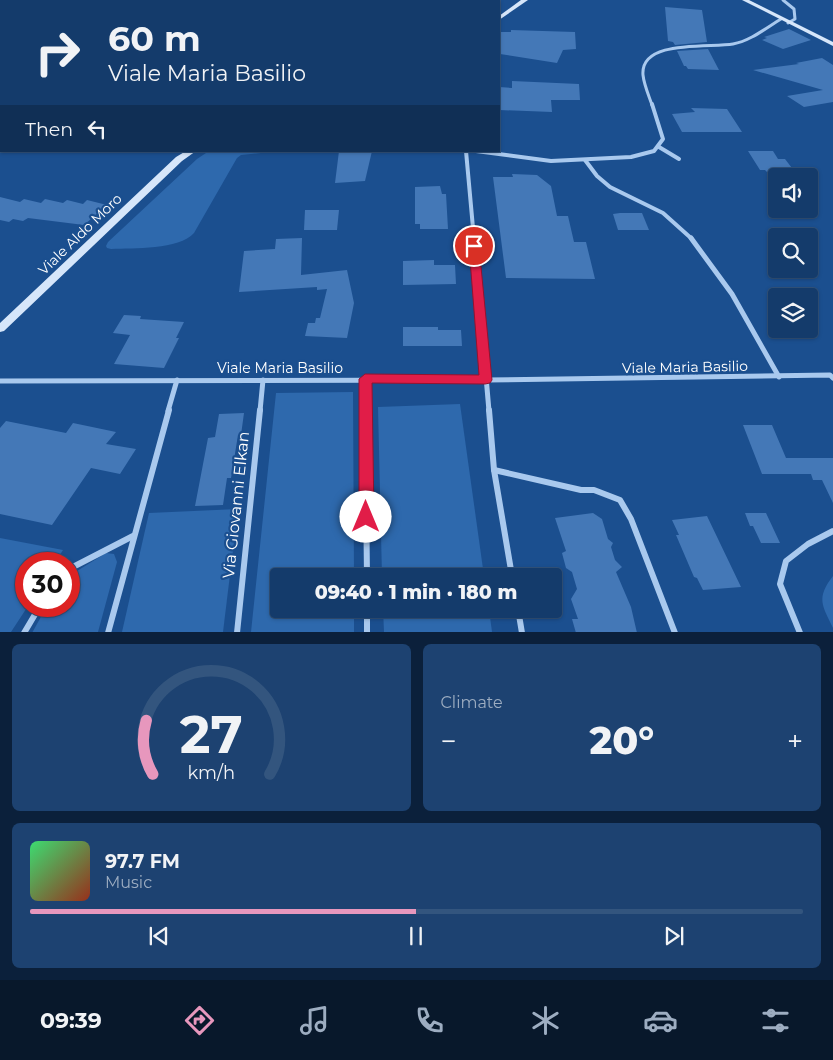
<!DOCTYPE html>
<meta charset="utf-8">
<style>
:root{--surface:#143b6b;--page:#1d4271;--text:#f1f3f6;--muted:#9dadc1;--line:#33557e;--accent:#e797bd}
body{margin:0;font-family:Montserrat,sans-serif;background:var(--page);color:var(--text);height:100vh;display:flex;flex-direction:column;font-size:19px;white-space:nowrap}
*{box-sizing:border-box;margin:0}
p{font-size:16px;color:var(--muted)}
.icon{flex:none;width:28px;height:28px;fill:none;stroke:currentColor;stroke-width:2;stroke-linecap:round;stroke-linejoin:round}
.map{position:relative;height:632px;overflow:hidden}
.panel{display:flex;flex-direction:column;gap:12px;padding:12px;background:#0b203b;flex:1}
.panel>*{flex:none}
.hud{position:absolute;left:0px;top:0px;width:500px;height:152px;box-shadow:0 1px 4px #0004,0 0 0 1px var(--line);background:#143b6b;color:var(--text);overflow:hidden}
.buttons{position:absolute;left:768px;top:168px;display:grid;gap:10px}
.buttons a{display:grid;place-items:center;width:50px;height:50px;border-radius:5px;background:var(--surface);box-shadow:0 1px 4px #0004,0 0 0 1px var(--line);font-size:25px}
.speed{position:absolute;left:15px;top:552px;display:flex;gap:10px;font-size:25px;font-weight:700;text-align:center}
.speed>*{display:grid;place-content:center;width:65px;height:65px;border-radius:50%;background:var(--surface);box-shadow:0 1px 4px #0004,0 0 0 1px var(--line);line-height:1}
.speed .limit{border:8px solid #d22;background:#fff;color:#111}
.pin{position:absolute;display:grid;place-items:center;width:42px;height:42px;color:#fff;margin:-21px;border:2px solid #fff;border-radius:50%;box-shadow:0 1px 5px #0007}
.me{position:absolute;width:55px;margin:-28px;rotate:0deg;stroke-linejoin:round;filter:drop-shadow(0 0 4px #0008)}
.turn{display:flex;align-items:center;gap:18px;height:105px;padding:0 25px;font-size:22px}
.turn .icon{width:65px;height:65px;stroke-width:2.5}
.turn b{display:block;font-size:35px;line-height:42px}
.then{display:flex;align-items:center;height:48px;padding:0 25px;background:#0003;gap:10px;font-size:19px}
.big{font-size:38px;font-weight:800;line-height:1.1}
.panel .widget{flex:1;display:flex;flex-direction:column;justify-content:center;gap:8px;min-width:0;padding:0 18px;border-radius:8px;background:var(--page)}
.panel .dial{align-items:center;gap:0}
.dial svg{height:130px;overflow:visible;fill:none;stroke:var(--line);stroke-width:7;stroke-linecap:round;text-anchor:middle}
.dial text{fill:var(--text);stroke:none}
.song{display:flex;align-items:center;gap:15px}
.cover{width:60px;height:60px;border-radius:8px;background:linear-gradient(135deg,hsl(140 70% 55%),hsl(10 70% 35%))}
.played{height:5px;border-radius:2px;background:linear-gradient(90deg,var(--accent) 50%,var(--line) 50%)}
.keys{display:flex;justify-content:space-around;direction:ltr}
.heat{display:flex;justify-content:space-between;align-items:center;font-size:28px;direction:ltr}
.panel .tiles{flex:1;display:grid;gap:12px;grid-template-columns:1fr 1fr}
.widget:last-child{grid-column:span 2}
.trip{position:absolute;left:270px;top:568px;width:292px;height:50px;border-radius:5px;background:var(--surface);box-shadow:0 1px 4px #0004,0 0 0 1px var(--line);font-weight:800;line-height:50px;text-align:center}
.tabs{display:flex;height:80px;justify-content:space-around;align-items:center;background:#08182b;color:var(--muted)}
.tabs .icon{width:35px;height:35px}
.tabs .current{color:var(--accent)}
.tabs b{font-size:22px;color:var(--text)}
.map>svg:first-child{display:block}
</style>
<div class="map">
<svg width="833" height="633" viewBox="0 0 833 633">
<rect width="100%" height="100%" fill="#1b4f8f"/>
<g fill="#2e69ad">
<path d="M209,151H262L261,153L241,155L237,158L194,233C179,250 133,248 111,249L107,248L106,246L108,242L197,159Z"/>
<polygon points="353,392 354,576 279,576 279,609 354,609 354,632 251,632 276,393"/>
<polygon points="460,404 484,576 382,576 378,407"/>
<polygon points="238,509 223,632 122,632 149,513"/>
<polygon points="0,538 63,550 54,564 26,564 28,606 11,632 0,632"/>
<polygon points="106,553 114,554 117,562 98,632 32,633 47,606 69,606 69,576"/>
<path d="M833,576V628C822,605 816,598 833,576Z"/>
<polygon points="383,609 489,609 492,632 384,632"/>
</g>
<g fill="#4478b7">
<polygon points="665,7 702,10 707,42 675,45 673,42 668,41"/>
<polygon points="789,29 811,40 783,49 762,40 767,38 764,37"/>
<polygon points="511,30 575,32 576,49 563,50 557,63 500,54 500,32 511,32"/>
<polygon points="708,49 719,70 688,69 686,66 684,66 677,51"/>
<polygon points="822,58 833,65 833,102 804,107 787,96 823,90 753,70 799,64 796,63"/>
<polygon points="512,81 579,84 580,100 551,100 552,112 499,110 499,87 512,88"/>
<polygon points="691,108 727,109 742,132 682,132 672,114 695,112"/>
<polygon points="339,151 372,151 365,181 335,183"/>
<polygon points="748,151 773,151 778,159 785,159 795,172 767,172 765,170 760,170"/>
<polygon points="512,174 537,175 551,186 557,216 568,216 574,242 586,242 595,279 506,278 493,177 513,177"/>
<polygon points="440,186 442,194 446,194 448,229 420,229 420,224 415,224 415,187"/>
<polygon points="0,197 20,202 24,199 41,203 45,199 63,203 67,200 83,204 87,200 107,205 84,225 28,218 23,221 13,219 9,222 0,220"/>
<polygon points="305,210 339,210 337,230 304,230"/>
<polygon points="620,213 642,213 649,230 618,230 613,214"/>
<polygon points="302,238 301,275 347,270 354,303 347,338 305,336 308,323 315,323 316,318 320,318 327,289 317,290 317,287 239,292 244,251 275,249 276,239"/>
<polygon points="434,260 434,265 455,265 456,284 403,285 403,261"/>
<polygon points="124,315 141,316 140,319 184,322 176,338 179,338 164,368 114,364 130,335 113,333"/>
<polygon points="403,327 438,327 438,330 461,330 462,346 403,346"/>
<polygon points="244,413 241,435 238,435 231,478 227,478 223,505 195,506 208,438 215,437 219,414"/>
<polygon points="6,421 66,433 73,423 116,432 106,444 136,449 120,474 91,468 52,525 0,514 0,428"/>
<polygon points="743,425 772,425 786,458 833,458 833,503 822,480 813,480 811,474 762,474"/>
<polygon points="593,513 602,519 608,539 613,543 611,547 615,560 622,567 616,572 631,607 637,633 576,633 572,619 578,619 571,599 577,589 572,572 566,568 562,553 566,551 555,518"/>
<polygon points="745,513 766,513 780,543 761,543 753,526 750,526"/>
<polygon points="707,516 741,587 703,590 697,578 694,577 676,535 679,535 672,520"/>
</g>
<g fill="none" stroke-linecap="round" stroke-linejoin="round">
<g stroke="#a9c9ee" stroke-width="3">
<polyline points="783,0 794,9 795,19 788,23"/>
<path d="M652,105C649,96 644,85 643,75C640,39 710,48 733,44C750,41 766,28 781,19"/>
</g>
<g stroke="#a9c9ee" stroke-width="4">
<polyline points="659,147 679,159"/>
<polyline points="466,151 474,239"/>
<polyline points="476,151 551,161 631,157 654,151 663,139 652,104"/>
<polyline points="585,160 597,176 610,187 663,213 692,239"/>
</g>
<g stroke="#a9c9ee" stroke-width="5">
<polyline points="474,238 489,411"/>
<polyline points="691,238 732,294 779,377"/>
<polyline points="365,379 365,411"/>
<polyline points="0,381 485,380 830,375 833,378"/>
<polyline points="168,411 177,380"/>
<polyline points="260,411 263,380"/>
</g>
<g stroke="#a9c9ee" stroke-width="6">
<polyline points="365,410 367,576"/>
<polyline points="489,410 494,470 512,576"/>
<polyline points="494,470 581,490 594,490 620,500 631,519 675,633"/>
<polyline points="69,569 133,536"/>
<polyline points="367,609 367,633"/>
<polyline points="518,609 522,633"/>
<polyline points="24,633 40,606"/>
<polyline points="108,633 169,410"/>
<polyline points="237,633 260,410"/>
<polyline points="800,633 780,584 786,561 808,544 833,531"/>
</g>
<g fill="#d6e6fa" fill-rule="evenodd">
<polygon points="521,0 528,0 499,20 499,16"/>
<polygon points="742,0 749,0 833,42 833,46"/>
<rect x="0" y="128" width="1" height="4"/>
<polygon points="186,151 196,151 182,161 4,331 0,332 0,323 176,157"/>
</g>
</g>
<polygon fill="#e11d48" stroke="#92132f" points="474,243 479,246 492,380 490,383 485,384 372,383 374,517 371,521 366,523 361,521 359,517 359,379 365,374 479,375 469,246"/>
<g text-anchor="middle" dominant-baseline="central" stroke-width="4.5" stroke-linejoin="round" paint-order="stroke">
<g font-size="14" fill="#fff" stroke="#1b4f8f">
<text transform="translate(80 234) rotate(-44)">Viale Aldo Moro</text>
<text transform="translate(685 367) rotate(-1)">Viale Maria Basilio</text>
<text x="280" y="368">Viale Maria Basilio</text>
</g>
<g font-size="16" fill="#fff" stroke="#1b4f8f">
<text transform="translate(236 505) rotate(-84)">Via Giovanni Elkan</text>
</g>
</g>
</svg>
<div class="buttons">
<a><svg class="icon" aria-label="sound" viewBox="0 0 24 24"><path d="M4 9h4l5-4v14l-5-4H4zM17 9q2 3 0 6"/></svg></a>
<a><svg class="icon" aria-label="search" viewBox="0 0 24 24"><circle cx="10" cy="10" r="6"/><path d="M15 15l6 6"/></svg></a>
<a><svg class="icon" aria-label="layers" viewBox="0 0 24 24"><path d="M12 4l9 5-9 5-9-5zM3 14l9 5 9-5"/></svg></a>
</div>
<div class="speed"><div class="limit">30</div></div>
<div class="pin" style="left:474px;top:246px;background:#d93025"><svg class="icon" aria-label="arrive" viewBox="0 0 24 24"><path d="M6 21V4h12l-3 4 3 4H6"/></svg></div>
<svg class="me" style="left:366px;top:517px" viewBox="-20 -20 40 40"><circle r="19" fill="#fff"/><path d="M0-13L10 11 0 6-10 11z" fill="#e11d48"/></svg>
<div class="trip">09:40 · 1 min · 180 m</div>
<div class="hud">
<div class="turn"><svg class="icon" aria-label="right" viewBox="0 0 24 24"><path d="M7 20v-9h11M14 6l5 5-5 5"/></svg><div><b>60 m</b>Viale Maria Basilio</div></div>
<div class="then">Then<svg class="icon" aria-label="left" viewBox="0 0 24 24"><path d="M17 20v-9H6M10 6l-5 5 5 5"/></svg></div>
</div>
</div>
<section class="panel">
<div class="tiles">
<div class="widget dial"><svg viewBox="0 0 100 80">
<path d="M14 69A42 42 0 1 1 86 69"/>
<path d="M14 69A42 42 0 0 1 10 36" stroke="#e797bd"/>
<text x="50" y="56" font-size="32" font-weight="700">27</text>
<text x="50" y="72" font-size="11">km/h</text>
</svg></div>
<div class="widget"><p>Climate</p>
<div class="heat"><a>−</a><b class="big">20°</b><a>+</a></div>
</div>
<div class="widget">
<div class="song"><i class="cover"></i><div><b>97.7 FM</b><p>Music</p></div></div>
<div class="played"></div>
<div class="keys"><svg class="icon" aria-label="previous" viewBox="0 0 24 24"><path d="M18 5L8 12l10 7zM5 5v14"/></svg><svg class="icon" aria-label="pause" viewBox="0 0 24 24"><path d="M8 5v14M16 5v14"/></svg><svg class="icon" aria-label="next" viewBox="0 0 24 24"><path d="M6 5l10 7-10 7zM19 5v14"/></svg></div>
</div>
</div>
</section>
<nav class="tabs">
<b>09:39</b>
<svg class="icon current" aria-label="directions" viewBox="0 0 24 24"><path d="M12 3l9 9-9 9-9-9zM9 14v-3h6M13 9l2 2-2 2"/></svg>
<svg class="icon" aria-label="music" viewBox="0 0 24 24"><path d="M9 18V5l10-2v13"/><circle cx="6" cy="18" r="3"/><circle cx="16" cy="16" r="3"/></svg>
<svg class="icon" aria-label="phone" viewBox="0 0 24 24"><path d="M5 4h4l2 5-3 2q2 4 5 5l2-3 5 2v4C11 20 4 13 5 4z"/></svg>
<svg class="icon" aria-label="climate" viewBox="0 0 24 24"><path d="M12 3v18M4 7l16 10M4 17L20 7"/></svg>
<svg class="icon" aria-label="car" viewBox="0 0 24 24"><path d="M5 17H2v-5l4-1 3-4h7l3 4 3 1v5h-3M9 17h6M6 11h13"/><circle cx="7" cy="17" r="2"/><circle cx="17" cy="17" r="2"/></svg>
<svg class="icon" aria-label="filters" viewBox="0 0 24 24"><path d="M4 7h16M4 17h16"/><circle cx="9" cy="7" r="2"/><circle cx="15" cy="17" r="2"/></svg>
</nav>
